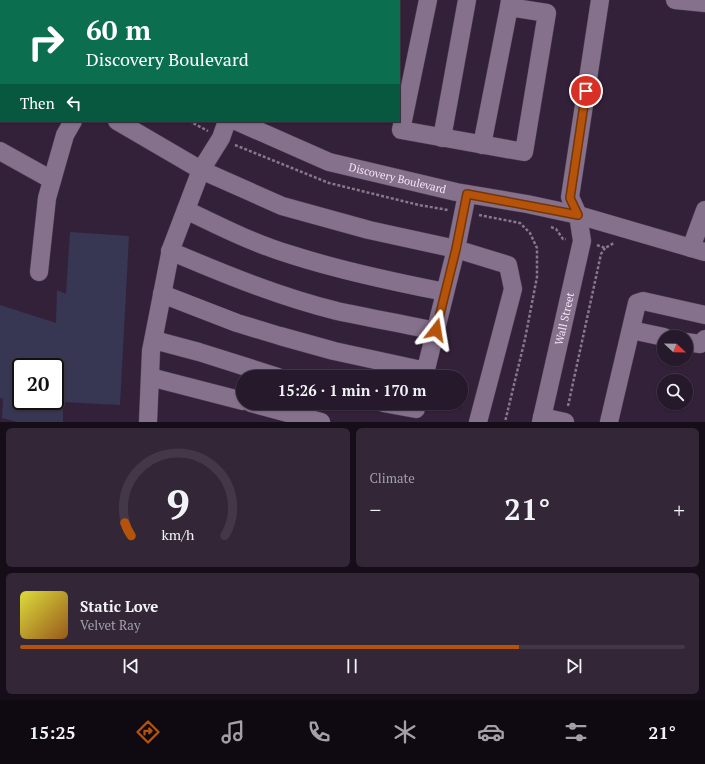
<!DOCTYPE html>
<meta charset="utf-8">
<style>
:root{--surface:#26192b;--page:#322637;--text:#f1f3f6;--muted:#a4a0a9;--line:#423847;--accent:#b45309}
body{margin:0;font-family:"PT Serif",serif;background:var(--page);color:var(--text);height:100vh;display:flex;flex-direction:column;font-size:15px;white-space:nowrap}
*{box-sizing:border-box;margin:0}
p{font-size:13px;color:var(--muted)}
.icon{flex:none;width:22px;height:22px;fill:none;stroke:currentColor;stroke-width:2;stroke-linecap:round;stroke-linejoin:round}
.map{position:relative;height:422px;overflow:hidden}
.details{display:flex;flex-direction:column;gap:6px;padding:6px;background:#150e18;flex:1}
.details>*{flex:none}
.hud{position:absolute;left:0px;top:0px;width:400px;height:122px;box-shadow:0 1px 3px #0004,0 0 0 1px var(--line);background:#0b6e4f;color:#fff;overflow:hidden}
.needle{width:26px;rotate:112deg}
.controls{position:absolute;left:657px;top:330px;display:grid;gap:8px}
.controls a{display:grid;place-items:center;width:36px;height:36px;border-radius:50%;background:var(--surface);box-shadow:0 1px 3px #0004,0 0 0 1px var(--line);font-size:20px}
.speed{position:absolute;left:12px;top:358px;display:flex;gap:8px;font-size:20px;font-weight:700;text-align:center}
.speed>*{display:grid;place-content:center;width:52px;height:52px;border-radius:50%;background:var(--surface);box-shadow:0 1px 3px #0004,0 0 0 1px var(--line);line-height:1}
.speed .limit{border:2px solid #111;border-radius:6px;background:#fff;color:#111}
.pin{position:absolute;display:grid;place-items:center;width:34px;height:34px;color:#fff;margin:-17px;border:2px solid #fff;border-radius:50%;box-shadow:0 1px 4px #0007}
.me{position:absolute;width:44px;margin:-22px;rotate:14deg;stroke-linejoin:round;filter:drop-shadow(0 0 3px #0008)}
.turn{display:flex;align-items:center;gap:14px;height:84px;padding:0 20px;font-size:18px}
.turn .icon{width:52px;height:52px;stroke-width:2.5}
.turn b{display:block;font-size:28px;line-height:34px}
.then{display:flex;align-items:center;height:38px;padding:0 20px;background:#0003;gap:8px;font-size:15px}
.big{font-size:30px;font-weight:600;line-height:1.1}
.details .widget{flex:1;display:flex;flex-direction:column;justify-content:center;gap:6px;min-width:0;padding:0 14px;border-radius:6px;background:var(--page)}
.details .dial{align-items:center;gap:0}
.dial svg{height:104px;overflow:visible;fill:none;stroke:var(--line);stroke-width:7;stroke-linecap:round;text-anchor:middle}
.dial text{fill:var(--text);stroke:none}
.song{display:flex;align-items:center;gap:12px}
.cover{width:48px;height:48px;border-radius:6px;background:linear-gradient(135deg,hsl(60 70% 55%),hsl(30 70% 35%))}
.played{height:4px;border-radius:2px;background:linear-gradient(90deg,var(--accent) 75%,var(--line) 75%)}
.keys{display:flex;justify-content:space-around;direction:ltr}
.heat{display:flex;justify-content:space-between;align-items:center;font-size:22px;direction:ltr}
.details .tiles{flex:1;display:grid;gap:6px;grid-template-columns:1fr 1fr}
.widget:last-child{grid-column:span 2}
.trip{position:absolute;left:236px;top:370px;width:232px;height:40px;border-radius:20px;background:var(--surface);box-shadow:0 1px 3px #0004,0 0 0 1px var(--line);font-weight:600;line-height:40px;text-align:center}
.dock{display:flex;height:64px;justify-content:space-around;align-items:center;background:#0f0a11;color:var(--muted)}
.dock .icon{width:28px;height:28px}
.dock .current{color:var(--accent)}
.dock b{font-size:18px;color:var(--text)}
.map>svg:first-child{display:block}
</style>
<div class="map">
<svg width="705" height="422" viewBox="0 0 705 422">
<rect width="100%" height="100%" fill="#332139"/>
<path fill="#373753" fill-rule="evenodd" d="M70,232L129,236L120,405L63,402V422H17L2,418L3,399L0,398V305L56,323L57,290L66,294ZM21,367H55V401H21Z"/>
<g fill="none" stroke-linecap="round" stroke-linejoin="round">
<defs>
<g id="minor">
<polyline points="3,0 5,1"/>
<polyline points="428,0 401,130 524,152 547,13 509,7 510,0"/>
<polyline points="675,0 705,3"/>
<polyline points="134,1 134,0"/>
<polyline points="271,1 271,0"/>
<polyline points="318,1 318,0"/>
<polyline points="360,1 361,0"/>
<polyline points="0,55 1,55"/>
<polyline points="117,121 201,170 171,249 151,351 148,422"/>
<polyline points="227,121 221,138 201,170 282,206 369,230 456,249 424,377"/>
<path id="s1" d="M236,121L329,162L456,192L527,204L578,215L705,252"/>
<polyline points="442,138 467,0"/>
<polyline points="482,145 509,7"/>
<polyline points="0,151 52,180"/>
<polyline points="467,194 456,249 508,265 513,289 478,422"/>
<path d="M186,210C221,227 255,244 292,255C342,271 394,282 445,292"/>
<polyline points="691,248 705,210"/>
<path d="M170,251C224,274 280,297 337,311C370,318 403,324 436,331"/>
<polyline points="39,272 47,198 65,135 73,121"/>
<polyline points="162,294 237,323 280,336 334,351 426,371"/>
<polyline points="631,330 664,337"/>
<polyline points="154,340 199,352 278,377"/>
<polyline points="686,342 700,344 705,339"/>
<polyline points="150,377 243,401"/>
<polyline points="251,403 321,422"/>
<polyline points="383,403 416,409"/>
<polyline points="542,417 565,422"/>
<path id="s2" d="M541,422L582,241L578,215L570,197L600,0"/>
<polyline points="609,422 637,303 643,301 705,315"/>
</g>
</defs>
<use href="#minor" stroke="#4e3f53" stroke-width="19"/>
<g stroke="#86778b" stroke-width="2.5" stroke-dasharray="3 2" stroke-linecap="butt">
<polyline points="189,121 208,131"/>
<polyline points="235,145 329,183 419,205 448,210"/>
<polyline points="479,215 520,223 530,233 537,248 537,277 525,339 505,422"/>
<polyline points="551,227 556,229 563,239 566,239"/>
<polyline points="597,245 605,248 614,243"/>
<polyline points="568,406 601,254 605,248"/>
</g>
<use href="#minor" stroke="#85718c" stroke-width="18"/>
</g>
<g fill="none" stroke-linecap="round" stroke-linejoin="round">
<defs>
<polyline id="route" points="436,330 456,249 467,194 578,215 570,198 586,91"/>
</defs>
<use href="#route" stroke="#753606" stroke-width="10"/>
<use href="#route" stroke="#b45309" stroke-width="7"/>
</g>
<g text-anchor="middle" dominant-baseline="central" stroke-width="4" stroke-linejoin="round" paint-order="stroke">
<g font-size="11" fill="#f1e6f5" stroke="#332139">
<text stroke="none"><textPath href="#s1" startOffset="172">Discovery Boulevard</textPath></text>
<text stroke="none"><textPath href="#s2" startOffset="106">Wall Street</textPath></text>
</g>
</g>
</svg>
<div class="controls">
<a><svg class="needle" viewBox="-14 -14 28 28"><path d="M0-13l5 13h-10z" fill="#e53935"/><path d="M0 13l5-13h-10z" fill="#a4a0a9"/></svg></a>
<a><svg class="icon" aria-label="search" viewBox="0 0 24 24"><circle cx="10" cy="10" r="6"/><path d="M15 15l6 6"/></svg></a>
</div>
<div class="speed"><div class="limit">20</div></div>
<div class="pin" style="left:586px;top:91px;background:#d93025"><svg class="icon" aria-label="arrive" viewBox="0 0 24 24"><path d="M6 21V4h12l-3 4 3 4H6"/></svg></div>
<svg class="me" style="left:436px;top:330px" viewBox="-20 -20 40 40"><path d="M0-17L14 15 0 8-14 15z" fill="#b45309" stroke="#fff" stroke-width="4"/></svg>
<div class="trip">15:26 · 1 min · 170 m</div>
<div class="hud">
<div class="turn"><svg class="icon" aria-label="right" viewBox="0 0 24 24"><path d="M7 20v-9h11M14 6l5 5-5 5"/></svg><div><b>60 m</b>Discovery Boulevard</div></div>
<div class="then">Then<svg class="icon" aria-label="left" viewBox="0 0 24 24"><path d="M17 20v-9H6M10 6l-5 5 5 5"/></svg></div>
</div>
</div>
<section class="details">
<div class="tiles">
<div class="widget dial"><svg viewBox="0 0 100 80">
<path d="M14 69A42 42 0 1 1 86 69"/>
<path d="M14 69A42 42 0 0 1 9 59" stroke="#b45309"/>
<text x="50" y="56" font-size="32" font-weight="700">9</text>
<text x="50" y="72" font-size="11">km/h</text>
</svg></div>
<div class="widget"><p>Climate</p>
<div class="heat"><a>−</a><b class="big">21°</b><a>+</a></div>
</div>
<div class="widget">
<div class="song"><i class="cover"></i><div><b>Static Love</b><p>Velvet Ray</p></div></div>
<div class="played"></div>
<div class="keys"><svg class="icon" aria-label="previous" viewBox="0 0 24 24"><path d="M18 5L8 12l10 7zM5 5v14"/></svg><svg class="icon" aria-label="pause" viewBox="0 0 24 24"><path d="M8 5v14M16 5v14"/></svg><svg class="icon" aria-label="next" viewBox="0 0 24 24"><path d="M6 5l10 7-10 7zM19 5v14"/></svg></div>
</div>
</div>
</section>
<nav class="dock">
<b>15:25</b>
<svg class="icon current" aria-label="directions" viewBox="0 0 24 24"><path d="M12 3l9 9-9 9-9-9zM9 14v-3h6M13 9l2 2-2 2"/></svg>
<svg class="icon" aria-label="music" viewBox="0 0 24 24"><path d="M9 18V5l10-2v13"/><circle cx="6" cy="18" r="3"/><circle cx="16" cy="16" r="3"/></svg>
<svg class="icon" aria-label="phone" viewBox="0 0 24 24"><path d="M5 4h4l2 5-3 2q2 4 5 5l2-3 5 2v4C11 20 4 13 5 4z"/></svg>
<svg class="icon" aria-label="climate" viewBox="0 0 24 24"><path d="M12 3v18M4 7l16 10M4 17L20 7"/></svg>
<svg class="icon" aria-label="car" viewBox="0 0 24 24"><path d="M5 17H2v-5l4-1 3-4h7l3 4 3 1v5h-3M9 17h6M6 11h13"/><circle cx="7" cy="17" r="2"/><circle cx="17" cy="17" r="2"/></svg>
<svg class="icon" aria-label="filters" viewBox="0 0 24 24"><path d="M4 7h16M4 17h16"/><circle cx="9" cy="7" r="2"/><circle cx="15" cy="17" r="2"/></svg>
<b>21°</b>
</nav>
